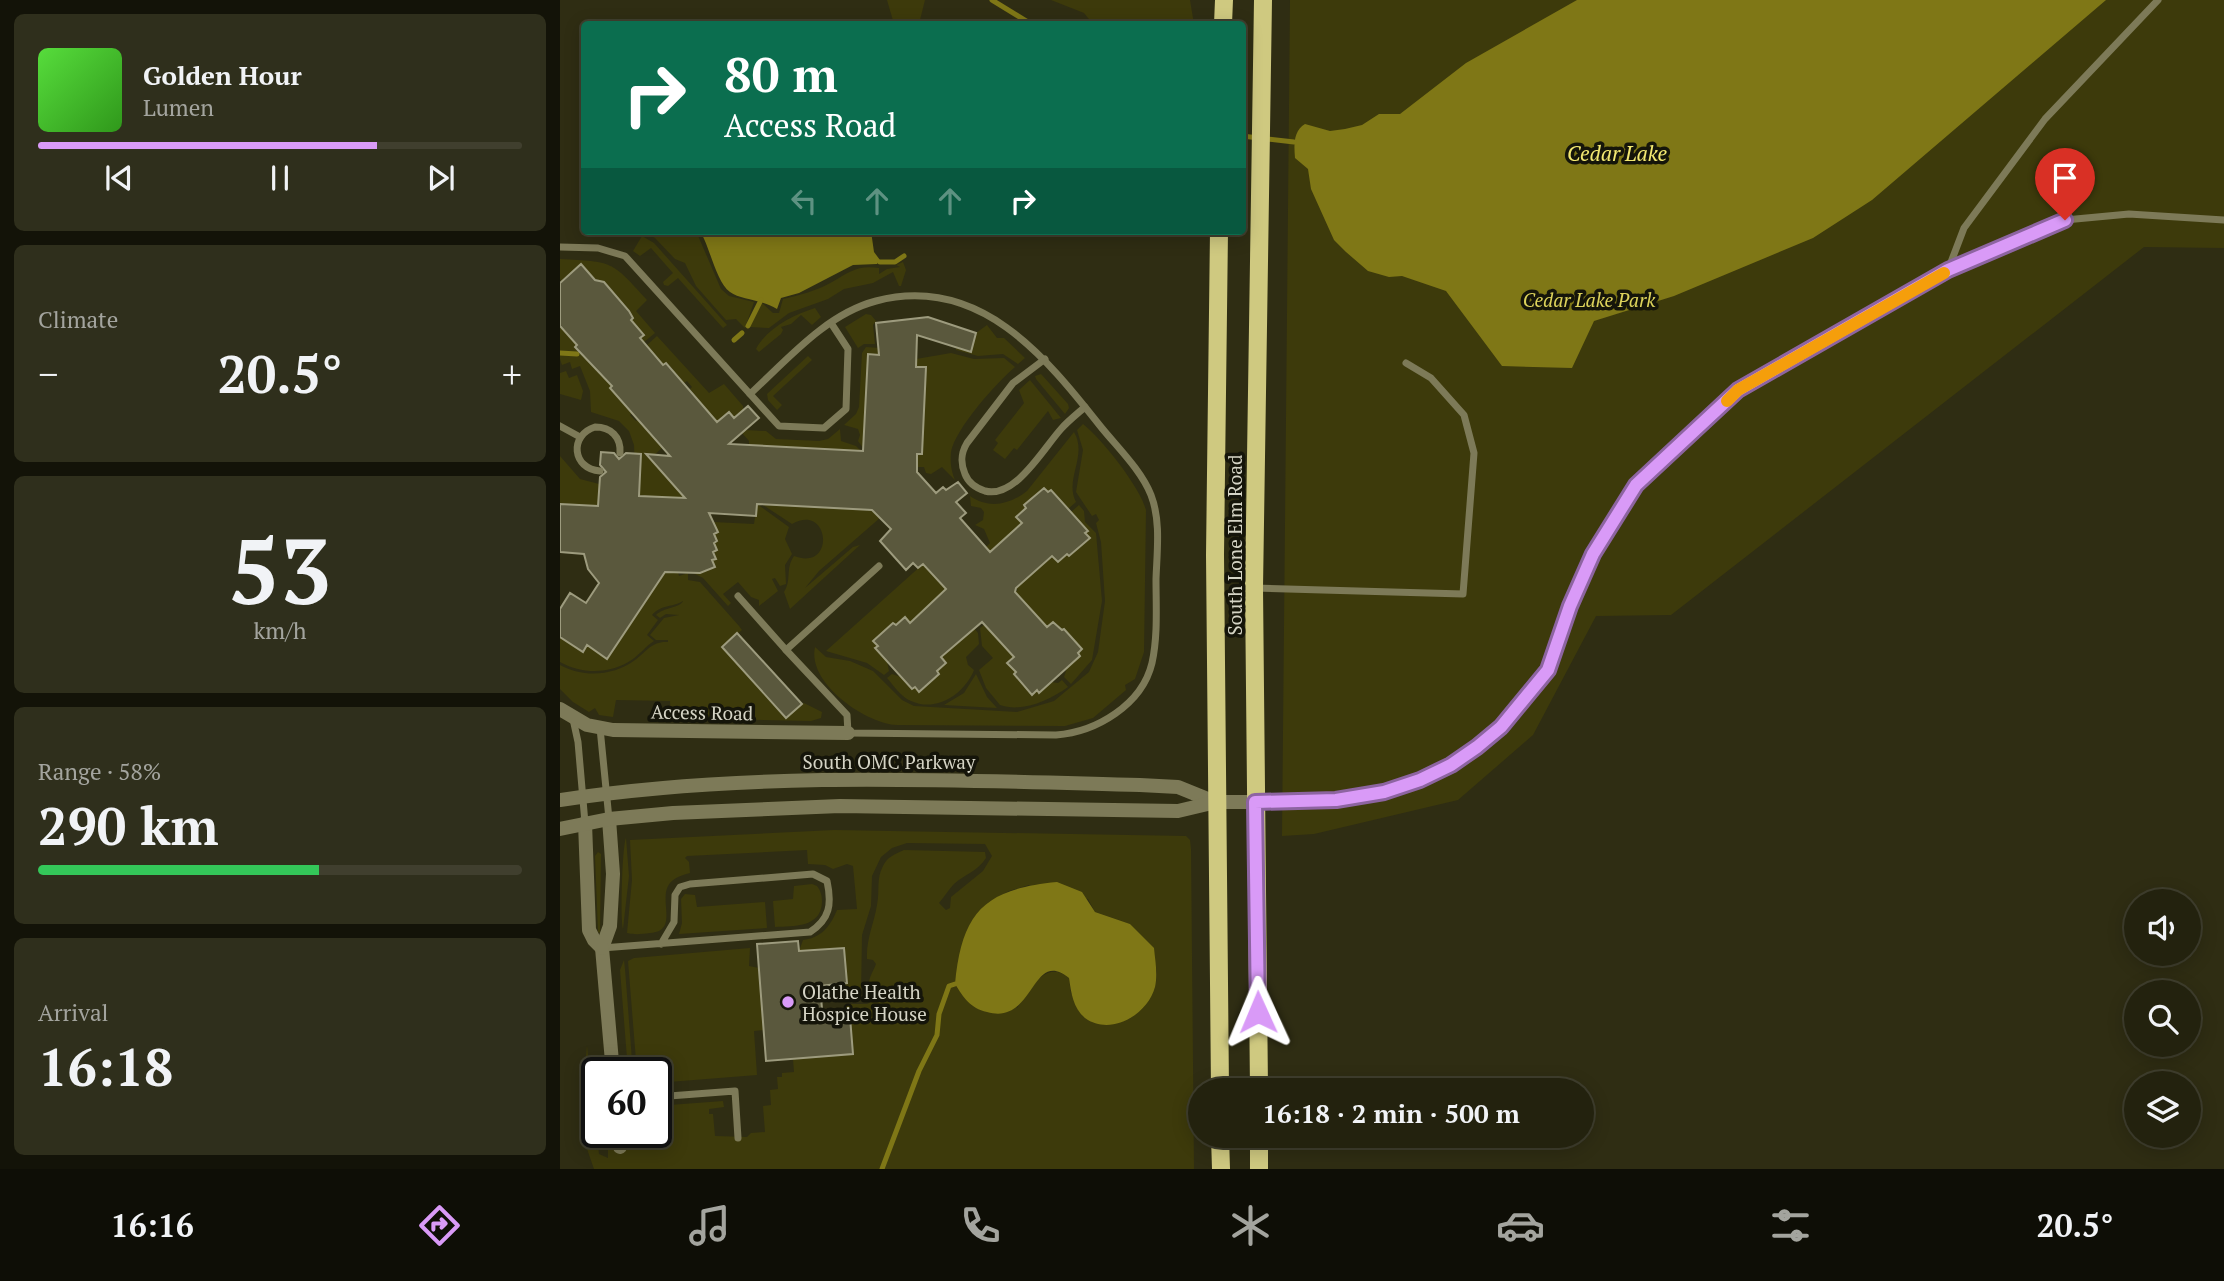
<!DOCTYPE html>
<meta charset="utf-8">
<style>
:root{--surface:#23220e;--page:#2f2f1c;--text:#f1f3f6;--muted:#a3a49e;--line:#403f2e;--accent:#d99af7}
body{margin:0;font-family:"PT Serif",serif;background:var(--page);color:var(--text);height:100vh;display:flex;flex-direction:column;font-size:26px;white-space:nowrap}
*{box-sizing:border-box;margin:0}
p{font-size:23px;color:var(--muted)}
.icon{flex:none;width:38px;height:38px;fill:none;stroke:currentColor;stroke-width:2;stroke-linecap:round;stroke-linejoin:round}
.map{position:relative;flex:1;overflow:hidden}
.side{display:flex;flex-direction:column;gap:14px;padding:14px;background:#131308;width:560px}
.side>*{flex:none}
.hud{position:absolute;left:21px;top:21px;width:665px;height:214px;border-radius:7px;box-shadow:0 4px 18px #0003,0 0 0 2px var(--line);background:#0b6e4f;color:#fff;overflow:hidden}
.controls{position:absolute;left:1564px;top:889px;display:grid;gap:14px}
.controls a{display:grid;place-items:center;width:77px;height:77px;border-radius:50%;background:var(--surface);box-shadow:0 4px 18px #0003,0 0 0 2px var(--line);font-size:35px}
.speed{position:absolute;left:21px;top:1057px;display:flex;gap:14px;font-size:35px;font-weight:700;text-align:center}
.speed>*{display:grid;place-content:center;width:91px;height:91px;border-radius:50%;background:var(--surface);box-shadow:0 4px 18px #0003,0 0 0 2px var(--line);line-height:1}
.speed .limit{border:4px solid #111;border-radius:10px;background:#fff;color:#111}
.pin{position:absolute;display:grid;place-items:center;width:60px;height:60px;color:#fff;margin:-72px -30px;border-radius:50% 50% 50% 0;rotate:-45deg;box-shadow:0 0 7px #0007}
.pin .icon{rotate:45deg}
.me{position:absolute;width:77px;margin:-38px;rotate:359deg;stroke-linejoin:round;filter:drop-shadow(0 0 5px #0008)}
.turn{display:flex;align-items:center;gap:24px;height:147px;padding:0 28px;font-size:32px}
.turn .icon{width:91px;height:91px;stroke-width:2.5}
.turn b{display:block;font-size:49px;line-height:60px}
.lanes{display:flex;align-items:center;height:66px;padding:0 28px;background:#0003;justify-content:center;gap:35px;direction:ltr}
.lanes .off{opacity:.35}
.big{font-size:52px;font-weight:600;line-height:1.1}
.side .card{flex:1;display:flex;flex-direction:column;justify-content:center;gap:10px;min-width:0;padding:0 24px;border-radius:10px;background:var(--page)}
.side .dial{align-items:center;gap:0}
.dial b{font-size:91px;line-height:1}
.song{display:flex;align-items:center;gap:21px}
.cover{width:84px;height:84px;border-radius:10px;background:linear-gradient(135deg,hsl(110 70% 55%),hsl(110 70% 35%))}
.played{height:7px;border-radius:4px;background:linear-gradient(90deg,var(--accent) 70%,var(--line) 70%)}
.keys{display:flex;justify-content:space-around;direction:ltr}
.heat{display:flex;justify-content:space-between;align-items:center;font-size:38px;direction:ltr}
.charge{height:10px;border-radius:5px;background:linear-gradient(90deg,#34c759 58%,var(--line) 0)}
.trip{position:absolute;left:628px;top:1078px;width:406px;height:70px;border-radius:35px;background:var(--surface);box-shadow:0 4px 18px #0003,0 0 0 2px var(--line);font-weight:600;line-height:70px;text-align:center}
.menu{display:flex;height:112px;justify-content:space-around;align-items:center;background:#0e0e06;color:var(--muted)}
.menu .icon{width:49px;height:49px}
.menu .active{color:var(--accent)}
.menu b{font-size:32px;color:var(--text)}
main{display:flex;flex:1;min-height:0}
.map>svg:first-child{display:block}
</style>
<main>
<section class="side">
<div class="card">
<div class="song"><i class="cover"></i><div><b>Golden Hour</b><p>Lumen</p></div></div>
<div class="played"></div>
<div class="keys"><svg class="icon" aria-label="previous" viewBox="0 0 24 24"><path d="M18 5L8 12l10 7zM5 5v14"/></svg><svg class="icon" aria-label="pause" viewBox="0 0 24 24"><path d="M8 5v14M16 5v14"/></svg><svg class="icon" aria-label="next" viewBox="0 0 24 24"><path d="M6 5l10 7-10 7zM19 5v14"/></svg></div>
</div>
<div class="card"><p>Climate</p>
<div class="heat"><a>−</a><b class="big">20.5°</b><a>+</a></div>
</div>
<div class="card dial"><b>53</b><p>km/h</p></div>
<div class="card"><p>Range · 58%</p><b class="big">290 km</b><div class="charge"></div></div>
<div class="card"><p>Arrival</p><b class="big">16:18</b></div>
</section>
<div class="map">
<svg width="1664" height="1169" viewBox="0 0 1664 1169">
<rect width="100%" height="100%" fill="#2f2d13"/>
<g fill="#3d3a0b" fill-rule="evenodd">
<polygon points="327,0 365,0 359,24 334,24"/>
<polygon points="491,0 630,0 634,24 533,24 524,13"/>
<polygon points="730,0 1664,0 1664,248 1584,247 1111,615 1036,616 973,735 898,800 754,834 722,836"/>
<polygon points="81,231 136,231 161,289 169,296 194,302 185,328 176,319 166,320 136,286 125,263 115,259 95,238"/>
<polygon points="82,236 94,243 167,325 163,328 118,278 108,286 104,285 103,282 113,273 91,248 80,256 73,251"/>
<path d="M0,259C53,262 51,260 87,300L76,311L95,333L84,342L80,338L84,334L70,320L69,310L64,304L61,307L44,282L41,283L37,279L2,282L0,279Z"/>
<path d="M343,262L346,270L341,286H339L333,272L313,283L284,289L268,299L229,313L209,328L190,327L202,303L213,313H219L223,299C240,295 256,291 272,282C290,272 297,265 319,268V274L327,269L340,267L336,265Z"/>
<path d="M255,308L261,317L252,325L241,315L231,324L221,327L223,330L221,334L199,352L196,349C207,328 233,315 255,308Z"/>
<polygon points="306,314 311,315 316,321 313,325 315,344 304,344 298,348 285,327"/>
<polygon points="427,325 437,338 444,338 465,358 458,364 443,354 418,356 396,350 396,348 411,352 416,333"/>
<polygon points="0,326 17,345 16,347 52,386 50,388 72,413 70,415 76,421 79,419 105,445 90,459 130,503 103,508 103,497 76,495 74,445 69,431 59,421 31,412 30,391 20,366 12,369 10,362 2,365 0,359"/>
<polygon points="97,336 149,393 164,384 183,406 183,410 174,418 168,412 153,425 132,396 134,394 130,389 132,387 127,381 124,383 107,363 103,365 87,345"/>
<polygon points="306,347 334,349 336,356 309,354 307,444 303,448 298,441 300,435 298,429 284,425 296,414 299,407 302,353"/>
<path d="M391,353L414,359L444,358L455,367C437,382 395,429 391,452C390,461 391,471 395,480L382,467L371,474L366,473L364,467H353L357,454H362L366,368L356,367V359Z"/>
<polygon points="248,356 252,360 213,396 222,405 217,410 208,400 207,394"/>
<polygon points="6,371 9,378 17,375 23,391 21,400 0,394 0,373"/>
<polygon points="481,374 508,404 509,408 505,414 476,379 475,376"/>
<polygon points="470,380 501,418 493,420 488,411 457,450 454,448 445,459 433,450 438,443 435,440 464,403 459,390"/>
<path d="M523,424C542,439 580,487 586,510L584,652L575,679L565,685L566,690L533,718L505,726L337,725C305,723 247,683 255,647L266,657L290,661L313,671L342,700L354,706L457,712L494,701L529,672L538,652L545,601L541,542L536,523L539,520L536,514L532,516L516,492L523,450L517,430Z"/>
<polygon points="280,429 281,441 296,446 300,450 295,455 293,450 199,446 189,450 189,441 182,433 185,430 206,431 216,439 259,441 268,439"/>
<path d="M514,432C528,456 504,479 516,502L508,509L491,490L488,492L483,488L464,505L466,508L457,516L462,523L454,530L456,533L448,536L428,553L424,549L430,543L424,529L415,525L423,520L424,512L421,508L411,506L410,496C429,509 449,505 467,491Z"/>
<polygon points="0,456 20,479 43,485 59,507 0,504"/>
<path d="M200,503L274,508L307,506L321,517L259,571L245,588L293,547L300,545L230,609L224,592C232,580 225,569 234,556C276,572 270,502 232,524Z"/>
<polygon points="197,504 229,527 225,539 232,554 225,565 226,584 220,586 215,578 212,579 218,591 199,606 199,600 191,597 178,582 163,594 171,603 168,606 143,578 133,573 155,568 151,558 156,559 152,540 157,541 153,531 153,522 194,524"/>
<polygon points="519,505 524,511 525,522 536,533 542,601 532,660 511,684 504,677 507,668 522,649 504,629 502,630 493,622 487,627 455,592 458,590 454,586 459,586 478,569 476,566 482,561 484,564 492,556 498,562 507,554 510,556 529,539 525,533 527,531 511,512"/>
<polygon points="363,564 376,578 393,583 350,623 345,617 336,625 333,623 313,641 318,646 315,649 327,661 329,671 324,675 307,663 266,651"/>
<path d="M105,572H118L119,576L128,573V580L140,582L179,626L182,630L163,646L226,717L244,703L262,712L261,718L251,721L111,718L110,701L56,700L53,717L39,715L35,708L29,712L13,702L0,689V665C24,678 53,676 75,660C87,651 92,641 108,642V640H96L90,635L104,618L119,615L106,614L100,618L96,615C104,607 120,608 123,601C111,608 102,604 92,615L98,620L87,635L94,641C86,646 81,653 73,659C52,674 23,675 0,662V637L23,652L27,645L48,658Z"/>
<path d="M424,625L441,643L449,647L446,649L454,657L448,663L456,672L454,675L471,694L477,690L479,692L491,682L498,683L502,680L508,687C490,700 462,713 440,705L426,688L419,670L433,658L422,646L420,628Z"/>
<path d="M413,627L418,633L419,644L406,657L408,665L414,670C405,693 377,713 351,701C341,697 334,686 327,678L332,674L341,677L352,689L355,687L359,692L379,674L377,671L386,663L381,657Z"/>
<polygon points="416,674 427,697 437,708 384,705 404,693"/>
<path d="M274,830L626,836L630,840L631,849L634,1169H34L19,1126L27,1046L39,1154L48,1158V1148L72,1147L74,1132H78L79,1142H82L81,1132H96V1106L163,1101L164,1107L149,1109V1114H153L155,1136L187,1137L191,1133L205,1132L203,1106L211,1105L210,1090L218,1089L217,1077H222V1073L234,1072L233,1059L287,1018L286,1004H307L315,1000L314,990L309,987C308,978 313,972 316,964L313,960L307,959C306,939 314,924 317,905C320,891 316,879 323,866C327,857 335,854 344,850L425,852L426,858C417,872 405,874 394,884C389,889 384,897 379,903L386,910L390,908L391,897L423,871L432,856L425,844L347,843L332,848L321,857L312,876L311,906L302,935L301,996L286,998L284,948L239,951L243,940C261,938 270,927 277,910L297,909L293,866L287,864L273,869L265,865L248,864L247,850L127,856L125,858L129,862L130,873C123,875 115,877 110,883C97,899 120,931 90,933C82,934 75,935 67,933L72,880L70,840ZM469,885L528,899L535,912L570,924C578,936 593,953 596,967C600,989 585,1008 569,1019L511,994L509,978C485,958 470,990 457,1008L428,903L449,891Z"/>
<path d="M66,838L69,876L63,929C60,923 62,846 66,838Z"/>
<polygon points="38,852 41,854 40,933 38,932 35,856"/>
<path d="M252,884L257,886C261,891 262,896 262,902C261,928 233,926 215,927L213,901L233,899L234,886Z"/>
<polygon points="125,894 135,895 137,907 205,902 207,928 119,934 122,923 121,899"/>
<polygon points="190,948 189,966 199,968 204,1030 194,1031 197,1075 96,1083 96,1073 77,1073 68,961 74,958"/>
<polygon points="64,960 65,969 73,1073 68,1071 60,970"/>
</g>
<g fill="#7f7716">
<path d="M1017,0H1546L1312,200L1253,238L1114,296L1034,321L1012,368L942,366L886,291L842,276L829,277L808,271L786,252L774,240L751,189L748,169L735,158C734,146 733,131 745,124L770,131L785,129L802,125L819,114H840L906,63Z"/>
<path d="M140,231H311L314,252L320,260L317,264L293,265L239,293L221,298L217,309C201,299 181,300 170,292C156,282 150,247 140,231Z"/>
<path d="M497,882L522,892L535,912L570,924L594,948C595,960 598,974 595,987C588,1014 551,1037 525,1018C513,1008 511,992 509,978C471,947 475,1026 427,1012C410,1008 404,998 395,984C402,912 424,889 497,882Z"/>
</g>
<g fill="none" stroke-linecap="round" stroke-linejoin="round">
<g stroke="#7f7716" stroke-width="5">
<polyline points="432,0 471,24"/>
<polyline points="682,136 734,142"/>
<polyline points="320,262 335,262 344,256"/>
<polyline points="188,326 201,300"/>
<polyline points="174,340 182,333"/>
<polyline points="0,353 17,354"/>
<polyline points="322,1169 359,1071 377,1035 379,1014 389,986 395,984"/>
</g>
</g>
<g fill="#5a583d" stroke="#9d9b7e" stroke-width="2">
<polygon points="21,264 35,280 44,282 69,311 73,318 71,320 84,335 80,338 103,365 106,363 157,422 169,412 174,418 188,406 199,418 169,444 303,451 308,354 319,355 316,323 368,317 416,333 411,352 357,335 356,367 366,367 362,454 357,454 357,472 376,493 383,487 386,490 398,482 407,493 396,502 406,513 400,518 430,552 462,523 456,517 466,508 464,505 484,488 488,492 491,490 528,531 525,533 530,538 509,556 507,554 498,562 492,556 456,588 455,592 487,627 493,622 502,630 504,629 522,649 518,653 520,656 479,693 477,690 472,695 454,674 456,672 447,663 454,657 422,622 381,657 386,663 377,671 379,674 359,692 355,687 352,689 315,648 318,646 313,641 333,623 336,625 345,617 350,623 386,589 363,564 358,568 353,563 346,570 320,541 331,529 312,510 197,504 196,516 149,513 158,532 154,534 157,541 154,543 157,550 153,552 156,559 152,560 155,567 140,573 105,572 47,659 27,645 23,652 0,637 0,609 10,593 26,603 39,583 28,569 24,554 0,552 0,504 38,506 40,477 46,472 40,465 41,452 54,453 59,459 66,453 81,454 79,496 125,498 86,454 110,456 50,388 52,386 15,347 17,345 0,326 0,283"/>
<polygon points="177,633 242,704 226,718 162,647"/>
<polygon points="238,941 239,951 284,948 287,983 260,986 263,1020 290,1017 293,1054 206,1061 197,944"/>
</g>
<g fill="none" stroke-linecap="round" stroke-linejoin="round">
<g stroke="#7d7a58" stroke-width="7">
<path d="M0,247L38,248L65,256L190,394C227,360 266,314 316,301C419,274 485,356 541,427C558,448 581,470 591,495C601,521 597,551 596,579C596,606 598,636 592,663C582,705 536,732 496,735L288,733L287,715L226,650L319,566"/>
<polyline points="1388,270 1404,228 1485,119 1598,0"/>
<path d="M485,359L453,383L407,443C401,453 400,462 405,474C408,482 416,488 425,491C455,499 483,449 501,429C508,421 517,414 525,407"/>
<polyline points="190,394 219,426 264,428 286,409 288,349 271,323"/>
<polyline points="0,426 20,437"/>
<path d="M40,471C12,469 9,435 35,427C51,427 61,437 60,453"/>
<polyline points="695,588 903,594 914,453 904,415 871,378 846,363"/>
<polyline points="178,596 226,650"/>
<polyline points="13,719 18,742 25,823"/>
<polyline points="40,728 49,819"/>
<polyline points="696,802 776,800 824,792 860,780 891,765 917,747 941,727 988,670 1010,606 1033,554 1076,485 1178,390 1388,270 1505,220 1569,214 1664,220"/>
<path d="M42,948L250,932C270,919 272,904 267,881L253,874L130,884L120,887L115,895L114,922L101,944"/>
<polyline points="96,1097 175,1091 178,1138"/>
</g>
<g stroke="#7d7a58" stroke-width="14">
<polyline points="0,709 27,725 53,730 288,733"/>
<path d="M0,800C192,771 387,780 580,785L618,787L655,802"/>
<polyline points="49,819 53,874 50,926 42,948 53,1073"/>
<polyline points="25,823 29,930 34,940 42,948"/>
<polyline points="0,829 49,819 113,813 280,806 618,811 656,802 696,802"/>
<polyline points="58,1132 60,1147"/>
</g>
<g stroke="#cfc980" stroke-width="18">
<polyline points="663,24 664,0"/>
<polyline points="659,231 655,555 660,1090"/>
<polyline points="699,1090 694,588 703,0"/>
<polyline points="660,1136 661,1169"/>
<polyline points="699,1136 699,1169"/>
</g>
</g>
<g fill="none" stroke-linecap="round" stroke-linejoin="round">
<defs>
<polyline id="route" points="698,1012 695,802 776,800 824,792 860,780 891,765 917,747 941,727 988,670 1010,606 1033,554 1076,485 1178,390 1388,270 1505,220"/>
</defs>
<use href="#route" stroke="#8d64a1" stroke-width="18"/>
<use href="#route" stroke="#d99af7" stroke-width="12"/>
<polyline stroke="#f59e0b" stroke-width="12" points="1167,401 1178,390 1384,273"/>
</g>
<circle fill="#d99af7" stroke="#15150a" stroke-width="2.5" cx="228" cy="1002" r="7"/>
<g text-anchor="middle" dominant-baseline="central" stroke-width="7" stroke-linejoin="round" paint-order="stroke">
<g font-size="19" font-style="italic" fill="#ddd35b" stroke="#15150a">
<text x="1029" y="299">Cedar Lake Park</text>
</g>
<g font-size="19" fill="#d5d4c5" stroke="#15150a">
<text transform="translate(674 545) rotate(-90)">South Lone Elm Road</text>
<text transform="translate(142 712) rotate(1)">Access Road</text>
<text x="329" y="761">South OMC Parkway</text>
</g>
<g font-size="19" fill="#d5d4c5" stroke="#15150a" text-anchor="start">
<text x="242" y="991">Olathe Health<tspan x="242" dy="22">Hospice House</tspan></text>
</g>
<g font-size="21" font-style="italic" fill="#f3e972" stroke="#15150a">
<text x="1057" y="153">Cedar Lake</text>
</g>
</g>
</svg>
<div class="controls">
<a><svg class="icon" aria-label="sound" viewBox="0 0 24 24"><path d="M4 9h4l5-4v14l-5-4H4zM17 9q2 3 0 6"/></svg></a>
<a><svg class="icon" aria-label="search" viewBox="0 0 24 24"><circle cx="10" cy="10" r="6"/><path d="M15 15l6 6"/></svg></a>
<a><svg class="icon" aria-label="layers" viewBox="0 0 24 24"><path d="M12 4l9 5-9 5-9-5zM3 14l9 5 9-5"/></svg></a>
</div>
<div class="speed"><div class="limit">60</div></div>
<div class="pin" style="left:1505px;top:220px;background:#d93025"><svg class="icon" aria-label="arrive" viewBox="0 0 24 24"><path d="M6 21V4h12l-3 4 3 4H6"/></svg></div>
<svg class="me" style="left:698px;top:1012px" viewBox="-20 -20 40 40"><path d="M0-17L14 15 0 8-14 15z" fill="#d99af7" stroke="#fff" stroke-width="4"/></svg>
<div class="trip">16:18 · 2 min · 500 m</div>
<div class="hud">
<div class="turn"><svg class="icon" aria-label="right" viewBox="0 0 24 24"><path d="M7 20v-9h11M14 6l5 5-5 5"/></svg><div><b>80 m</b>Access Road</div></div>
<div class="lanes"><svg class="icon off" aria-label="left" viewBox="0 0 24 24"><path d="M17 20v-9H6M10 6l-5 5 5 5"/></svg><svg class="icon off" aria-label="ahead" viewBox="0 0 24 24"><path d="M12 20V5M6 11l6-6 6 6"/></svg><svg class="icon off" aria-label="ahead" viewBox="0 0 24 24"><path d="M12 20V5M6 11l6-6 6 6"/></svg><svg class="icon" aria-label="right" viewBox="0 0 24 24"><path d="M7 20v-9h11M14 6l5 5-5 5"/></svg></div>
</div>
</div>
</main>
<nav class="menu">
<b>16:16</b>
<svg class="icon active" aria-label="directions" viewBox="0 0 24 24"><path d="M12 3l9 9-9 9-9-9zM9 14v-3h6M13 9l2 2-2 2"/></svg>
<svg class="icon" aria-label="music" viewBox="0 0 24 24"><path d="M9 18V5l10-2v13"/><circle cx="6" cy="18" r="3"/><circle cx="16" cy="16" r="3"/></svg>
<svg class="icon" aria-label="phone" viewBox="0 0 24 24"><path d="M5 4h4l2 5-3 2q2 4 5 5l2-3 5 2v4C11 20 4 13 5 4z"/></svg>
<svg class="icon" aria-label="climate" viewBox="0 0 24 24"><path d="M12 3v18M4 7l16 10M4 17L20 7"/></svg>
<svg class="icon" aria-label="car" viewBox="0 0 24 24"><path d="M5 17H2v-5l4-1 3-4h7l3 4 3 1v5h-3M9 17h6M6 11h13"/><circle cx="7" cy="17" r="2"/><circle cx="17" cy="17" r="2"/></svg>
<svg class="icon" aria-label="filters" viewBox="0 0 24 24"><path d="M4 7h16M4 17h16"/><circle cx="9" cy="7" r="2"/><circle cx="15" cy="17" r="2"/></svg>
<b>20.5°</b>
</nav>
